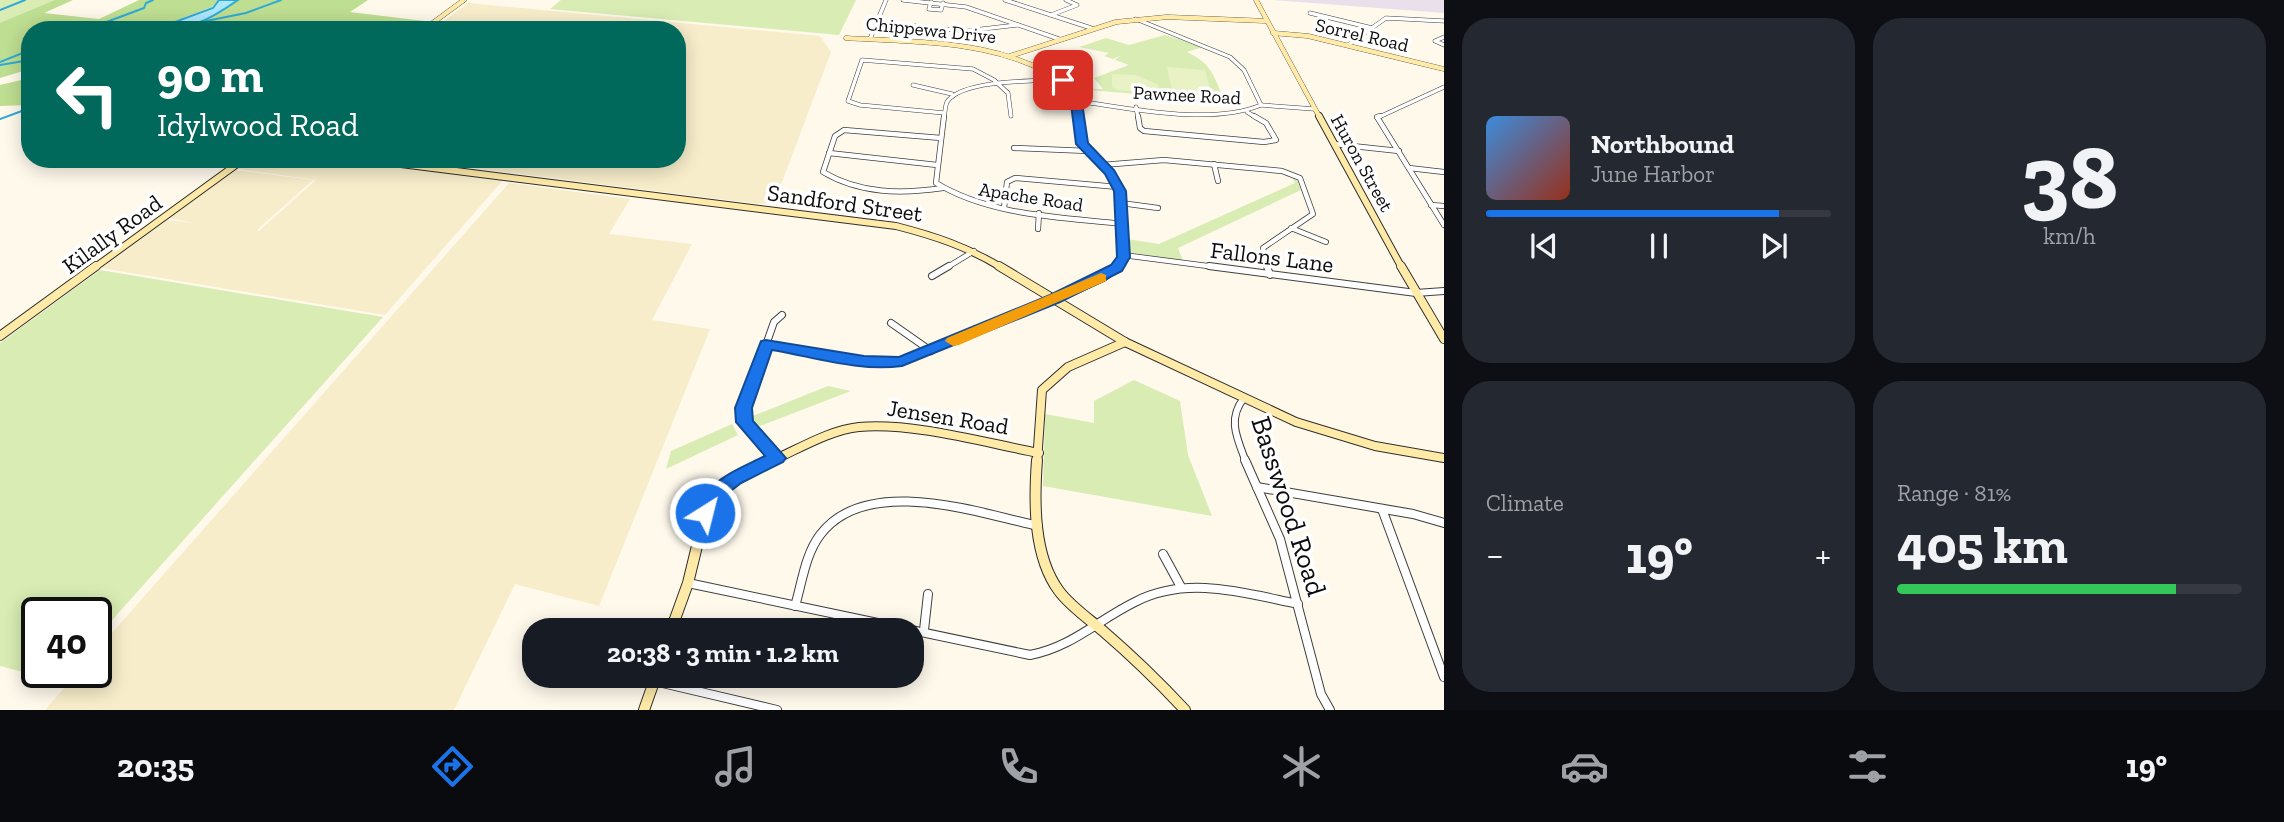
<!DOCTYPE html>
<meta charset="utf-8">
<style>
:root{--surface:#171b24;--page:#242831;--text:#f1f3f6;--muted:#9ea1a6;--line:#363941;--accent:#1a73e8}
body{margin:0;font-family:"Zilla Slab",serif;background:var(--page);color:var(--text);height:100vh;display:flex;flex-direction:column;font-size:26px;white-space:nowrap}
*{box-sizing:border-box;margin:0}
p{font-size:23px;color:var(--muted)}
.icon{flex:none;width:38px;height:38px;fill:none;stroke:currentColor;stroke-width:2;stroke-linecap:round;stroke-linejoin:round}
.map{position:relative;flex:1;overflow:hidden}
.side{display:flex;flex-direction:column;gap:18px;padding:18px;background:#0d0f14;width:840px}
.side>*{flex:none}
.hud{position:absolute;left:21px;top:21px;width:665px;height:147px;border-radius:28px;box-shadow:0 4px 18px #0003;background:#00695c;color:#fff;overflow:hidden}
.speed{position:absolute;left:21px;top:597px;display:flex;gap:14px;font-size:35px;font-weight:700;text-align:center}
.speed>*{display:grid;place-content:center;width:91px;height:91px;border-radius:50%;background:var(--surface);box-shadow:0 4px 18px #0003;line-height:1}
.speed .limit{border:4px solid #111;border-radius:10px;background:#fff;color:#111}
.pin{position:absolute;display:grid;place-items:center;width:60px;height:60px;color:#fff;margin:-30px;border-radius:14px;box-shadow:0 4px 10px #0006}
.me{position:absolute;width:77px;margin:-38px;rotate:36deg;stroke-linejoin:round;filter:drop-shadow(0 0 5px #0008)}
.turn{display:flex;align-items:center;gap:24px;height:147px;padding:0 21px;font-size:32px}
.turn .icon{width:91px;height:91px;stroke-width:2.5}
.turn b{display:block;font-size:49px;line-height:60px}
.big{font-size:52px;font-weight:700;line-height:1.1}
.side .card{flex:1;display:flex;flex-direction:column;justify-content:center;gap:10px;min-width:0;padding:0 24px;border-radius:28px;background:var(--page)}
.side .dial{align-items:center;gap:0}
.dial b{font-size:91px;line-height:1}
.song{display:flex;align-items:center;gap:21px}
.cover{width:84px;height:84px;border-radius:10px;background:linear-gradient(135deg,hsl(210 70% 55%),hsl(10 70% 35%))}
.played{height:7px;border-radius:4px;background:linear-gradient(90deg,var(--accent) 85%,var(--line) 85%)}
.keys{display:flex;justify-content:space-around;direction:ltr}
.heat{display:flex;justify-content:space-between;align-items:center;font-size:38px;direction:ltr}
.charge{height:10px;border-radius:5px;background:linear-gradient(90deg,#34c759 81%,var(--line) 0)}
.side .tiles{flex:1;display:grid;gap:18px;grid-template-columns:repeat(2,1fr)}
.trip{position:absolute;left:522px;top:618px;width:402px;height:70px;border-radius:28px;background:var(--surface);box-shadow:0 4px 18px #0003;font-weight:700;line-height:70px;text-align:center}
.dock{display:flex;height:112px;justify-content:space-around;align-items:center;background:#090b0e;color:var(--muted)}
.dock .icon{width:49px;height:49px}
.dock .on{color:var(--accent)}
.dock b{font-size:32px;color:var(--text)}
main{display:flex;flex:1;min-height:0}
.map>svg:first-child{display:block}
</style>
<main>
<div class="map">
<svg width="1444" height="710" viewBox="0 0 1444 710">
<rect width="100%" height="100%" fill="#fff9ec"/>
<polygon fill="#e9e0ec" points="1272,0 1444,0 1444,13"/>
<g fill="#f7edca">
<polygon points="468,3 820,36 831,52 776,198 771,203 758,204 400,159 677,159 677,30 432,30"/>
<polygon points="249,159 344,159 504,179 385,315 101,268 167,220 194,223 169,218 234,170 313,180 257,230 259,231 316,180 237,169"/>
<polygon points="509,183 630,199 609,234 692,244 652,320 710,329 599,606 515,584 454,710 45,710 78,672 96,672 96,651"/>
</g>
<g fill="#d8ecb3">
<polygon points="0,0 56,0 0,24"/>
<polygon points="561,0 856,0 839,35 550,9"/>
<path d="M1165,35L1203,47L1187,52C1208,62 1213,72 1221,93L1208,100L1078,89H1103L1094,78L1129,65L1115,60L1120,56L1113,59L1104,56L1109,53L1079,47L1106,38L1129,45Z"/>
<polygon points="1291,175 1296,178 1301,190 1178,248 1183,261 1128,252 1127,239 1159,244 1295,183"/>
<polygon points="100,270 383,317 96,638 96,612 37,612 37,672 65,672 58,681 0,666 0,343"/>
<polygon points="1134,380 1180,401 1188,455 1212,516 1043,486 1045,414 1094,423 1094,401"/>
<polygon points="828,386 851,391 752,429 748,418"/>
<polygon points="732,424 738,435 666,469 671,451"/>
</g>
<g fill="#bede91">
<polygon points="55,0 73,0 44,13 99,19 139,0 218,0 212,7 150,30 30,30 30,69 0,78 0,23"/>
<polygon points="237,0 368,0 350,12 433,22 421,30 178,30"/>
<polygon points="30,78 30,105 0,106 0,85"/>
</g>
<g fill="#e9f2c5">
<polygon points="1167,67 1205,70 1212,95 1172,91"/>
<polygon points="1112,74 1136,75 1157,84 1162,94 1117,90 1112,87"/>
</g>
<path fill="#ade7fa" stroke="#2fa9d6" stroke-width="2" d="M219,0H238C208,21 190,30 153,30L213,8Z"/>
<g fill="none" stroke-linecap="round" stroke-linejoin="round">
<g stroke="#2fa9d6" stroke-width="2">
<polyline points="0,10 25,0"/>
<polyline points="201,22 246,13 281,0"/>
<polyline points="85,30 144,8 146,3 153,0"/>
<polyline points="0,62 30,50"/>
<polyline points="0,65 30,60"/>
<polyline points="0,119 30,108"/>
</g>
<defs>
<g id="street-far3">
<polyline points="903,0 966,7 1059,39"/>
<polyline points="1005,0 1091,28"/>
<polyline points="931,2 929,9 941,10 943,3"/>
<polyline points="1310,13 1372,28"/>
<polyline points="1051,15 1077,5 1066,0"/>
<polyline points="876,22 965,31 1017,25"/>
<polyline points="1444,37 1435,41 1444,45"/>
<polyline points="870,39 886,0"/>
<polyline points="1348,45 1386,18 1444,21"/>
<polyline points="913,85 952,94"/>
<path d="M1076,101C1130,108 1210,126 1261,105L1244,70L1230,57L1136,19"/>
<polyline points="1261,105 1314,109"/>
<polyline points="1136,107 1138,118"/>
<polyline points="1247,112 1257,118"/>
<polyline points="944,113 860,105 848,101 862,60 973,69 994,80 1008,93 1011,116"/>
<path d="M944,118C945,113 945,106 947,102C962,79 1038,81 1063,80"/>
<polyline points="1377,118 1444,87"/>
</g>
<g id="street-far2">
<path d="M944,116L936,183C991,216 1060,217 1122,224"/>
<polyline points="1138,116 1140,128 1144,131 1264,142 1276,140 1266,123 1254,116"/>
<polyline points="1380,116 1377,117 1444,225"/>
<path d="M941,138L844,130L835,136L823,172C860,194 901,194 943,188"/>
<polyline points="1334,144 1399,151"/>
<polyline points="1014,148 1088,151"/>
<polyline points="829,153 937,165"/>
<polyline points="1214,164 1218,181"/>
<polyline points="1102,165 1164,160 1282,171 1300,178 1313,214 1263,248 1267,268"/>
<polyline points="1409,168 1444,172"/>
<polyline points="1121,203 1158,208"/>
<polyline points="1431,205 1444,206"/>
<polyline points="1004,208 1007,182 1015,178 1118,187"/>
<polyline points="1291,228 1326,242"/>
<polyline points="1038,229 1039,213"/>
<polyline points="1123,255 1223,268"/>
<polyline points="946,268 974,251"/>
</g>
<g id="street-far1">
<polyline points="1209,266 1416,293 1444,291"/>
<polyline points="1267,266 1270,275"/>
<polyline points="932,276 949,266"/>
<polyline points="891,323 931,351"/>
<polyline points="766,344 851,360 902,361 1055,299"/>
<path d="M1244,398C1227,419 1237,438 1246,462"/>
<polyline points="777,458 744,422 744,408 774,322 782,315"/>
</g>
<g id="street">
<polyline points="1245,460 1280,539 1321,694 1330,710"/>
<polyline points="1257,487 1413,514 1444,523"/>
<polyline points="1382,509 1444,677"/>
<polyline points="1163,554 1181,587"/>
<path d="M688,583L1030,655C1072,647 1098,620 1135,602C1187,575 1244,593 1298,604"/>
<path d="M795,606C802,583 805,555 820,535C866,474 976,512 1038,526"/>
<polyline points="924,630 928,594"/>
<polyline points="654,681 777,710"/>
</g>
<g id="secondary-far3">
<polyline points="1256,0 1320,118"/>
<polyline points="423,30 464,0"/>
<polyline points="1273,33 1308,36 1444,69"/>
<path d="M846,38C924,43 1008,39 1073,89L1078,118"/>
<polyline points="1010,56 1116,22 1167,17 1267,21"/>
</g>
<g id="secondary-far2">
<polyline points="1077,116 1082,144 1110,173 1120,191 1124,257 1117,268"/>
<polyline points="1319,116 1402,268"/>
<path d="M361,159L896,226C935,236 968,247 1002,268"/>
<polyline points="94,268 244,159"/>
</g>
<g id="secondary-far1">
<polyline points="999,266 1125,342 1296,422 1375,446 1444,458"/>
<polyline points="1401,266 1444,339"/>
<polyline points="1055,299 1103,277 1118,266"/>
<polyline points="0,336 96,266"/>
<path d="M769,462C797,450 829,430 859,427C912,422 986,443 1039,453"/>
<polyline points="1037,462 1042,390 1068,367 1125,342"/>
</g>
<g id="secondary">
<path d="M1037,460C1034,501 1033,556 1059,591C1070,606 1089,619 1103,631C1132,656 1159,682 1185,710"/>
<polyline points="671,630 688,583 705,513 715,493 756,467 773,460"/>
<polyline points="644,710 656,676"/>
</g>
</defs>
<use href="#street-far3" stroke="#3f3f3f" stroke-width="4.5"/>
<use href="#street-far2" stroke="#3f3f3f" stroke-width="6"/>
<use href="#street-far1" stroke="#3f3f3f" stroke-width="8"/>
<use href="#street" stroke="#3f3f3f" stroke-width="10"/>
<use href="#secondary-far3" stroke="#2e2e2e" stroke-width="5"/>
<use href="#secondary-far2" stroke="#2e2e2e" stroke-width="8"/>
<use href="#secondary-far1" stroke="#2e2e2e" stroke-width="10"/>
<use href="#secondary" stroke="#2e2e2e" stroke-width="12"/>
<use href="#street-far3" stroke="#fff" stroke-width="3.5"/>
<use href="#street-far2" stroke="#fff" stroke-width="4.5"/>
<use href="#street-far1" stroke="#fff" stroke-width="6"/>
<use href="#street" stroke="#fff" stroke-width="8"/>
<use href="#secondary-far3" stroke="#ffeaa7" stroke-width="4.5"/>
<use href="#secondary-far2" stroke="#ffeaa7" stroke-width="6"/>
<use href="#secondary-far1" stroke="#ffeaa7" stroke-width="8"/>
<use href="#secondary" stroke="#ffeaa7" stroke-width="10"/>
</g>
<path fill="#1a73e8" stroke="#114b97" stroke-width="2" d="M1060,77H1067L1077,87L1081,96L1088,143L1114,170L1126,191L1130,257L1122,271L1060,302L902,366C860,372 814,357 772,350L752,408L753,421L786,458L783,462L741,483L723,497L712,518H698L695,513C715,476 728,474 765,456L736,422L735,408L761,341L766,340L864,356L899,357L1050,295L1111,265L1117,257L1114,191L1105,174L1076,144L1070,96L1058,80Z"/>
<polygon fill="#f59e0b" points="1101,273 1106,275 1106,281 959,345 953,346 945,341 947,338"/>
<g text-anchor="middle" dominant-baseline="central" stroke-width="7" stroke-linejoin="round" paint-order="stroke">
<g font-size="19" fill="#0c0c0c" stroke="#fff">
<text transform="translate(931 30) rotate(6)">Chippewa Drive</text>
<text transform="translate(1362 35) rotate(13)">Sorrel Road</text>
<text transform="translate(1187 95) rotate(3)">Pawnee Road</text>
<text transform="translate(1362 163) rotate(61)">Huron Street</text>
<text transform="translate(1031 197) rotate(9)">Apache Road</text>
</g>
<g font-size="23" fill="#0c0c0c" stroke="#fff">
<text transform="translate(845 203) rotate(8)">Sandford Street</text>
<text transform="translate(112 234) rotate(-36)">Kilally Road</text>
<text transform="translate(1272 257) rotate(7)">Fallons Lane</text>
<text transform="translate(948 417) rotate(9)">Jensen Road</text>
</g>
<g font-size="28" fill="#0c0c0c" stroke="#fff">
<text transform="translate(1289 506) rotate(72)">Basswood Road</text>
</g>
</g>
</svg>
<div class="speed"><div class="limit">40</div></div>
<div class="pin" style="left:1063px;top:80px;background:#d93025"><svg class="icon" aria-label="arrive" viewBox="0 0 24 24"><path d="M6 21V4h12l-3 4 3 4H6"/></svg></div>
<svg class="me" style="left:705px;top:513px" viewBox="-20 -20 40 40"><circle r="17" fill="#1a73e8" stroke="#fff" stroke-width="3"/><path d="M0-11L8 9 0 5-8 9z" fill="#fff"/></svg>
<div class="trip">20:38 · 3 min · 1.2 km</div>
<div class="hud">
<div class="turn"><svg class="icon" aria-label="left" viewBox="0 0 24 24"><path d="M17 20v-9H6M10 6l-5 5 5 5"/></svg><div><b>90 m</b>Idylwood Road</div></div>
</div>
</div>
<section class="side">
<div class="tiles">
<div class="card">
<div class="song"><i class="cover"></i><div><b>Northbound</b><p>June Harbor</p></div></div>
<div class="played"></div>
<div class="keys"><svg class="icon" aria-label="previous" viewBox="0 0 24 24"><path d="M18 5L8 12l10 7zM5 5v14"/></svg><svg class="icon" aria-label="pause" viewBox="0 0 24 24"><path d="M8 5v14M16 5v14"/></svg><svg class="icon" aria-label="next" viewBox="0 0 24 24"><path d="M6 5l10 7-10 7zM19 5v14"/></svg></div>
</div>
<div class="card dial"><b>38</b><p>km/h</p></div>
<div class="card"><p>Climate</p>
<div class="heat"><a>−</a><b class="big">19°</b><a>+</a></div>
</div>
<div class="card"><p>Range · 81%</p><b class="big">405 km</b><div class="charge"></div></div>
</div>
</section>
</main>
<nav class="dock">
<b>20:35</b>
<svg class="icon on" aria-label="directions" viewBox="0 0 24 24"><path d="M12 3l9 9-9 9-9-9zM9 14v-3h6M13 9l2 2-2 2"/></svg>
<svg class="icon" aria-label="music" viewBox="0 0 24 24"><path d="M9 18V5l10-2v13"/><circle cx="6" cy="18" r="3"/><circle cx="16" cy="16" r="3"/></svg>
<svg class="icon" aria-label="phone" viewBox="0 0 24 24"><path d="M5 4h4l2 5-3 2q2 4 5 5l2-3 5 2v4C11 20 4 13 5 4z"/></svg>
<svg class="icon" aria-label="climate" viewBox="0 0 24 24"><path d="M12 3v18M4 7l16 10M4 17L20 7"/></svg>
<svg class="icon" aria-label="car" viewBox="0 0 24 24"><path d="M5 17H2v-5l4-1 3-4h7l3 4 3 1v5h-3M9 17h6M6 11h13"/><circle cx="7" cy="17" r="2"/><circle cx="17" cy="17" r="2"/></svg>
<svg class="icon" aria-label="filters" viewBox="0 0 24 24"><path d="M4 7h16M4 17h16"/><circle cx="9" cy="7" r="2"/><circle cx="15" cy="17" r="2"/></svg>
<b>19°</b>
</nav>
